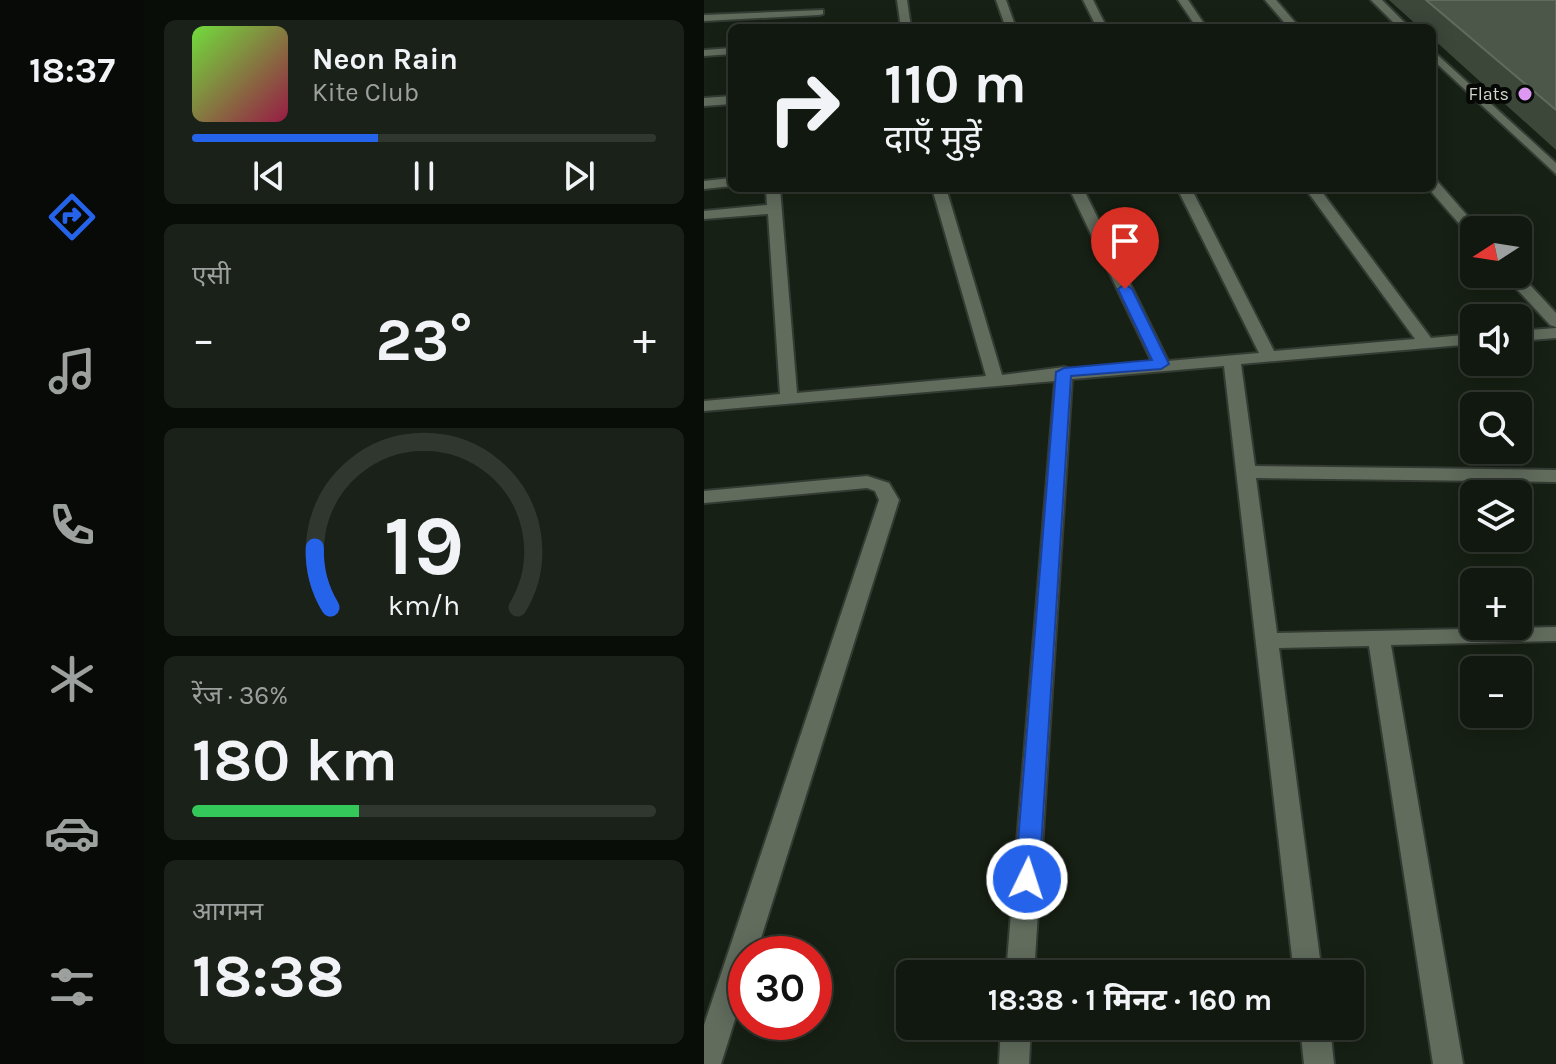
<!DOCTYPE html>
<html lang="hi">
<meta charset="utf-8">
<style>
:root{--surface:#11180f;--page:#1a2118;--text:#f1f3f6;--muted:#9ca09e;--line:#30372f;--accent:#2563eb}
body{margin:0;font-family:Karla,"Noto Sans Devanagari",sans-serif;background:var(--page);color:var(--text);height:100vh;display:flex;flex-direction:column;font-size:30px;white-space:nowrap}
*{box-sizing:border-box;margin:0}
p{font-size:26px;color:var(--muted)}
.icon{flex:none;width:44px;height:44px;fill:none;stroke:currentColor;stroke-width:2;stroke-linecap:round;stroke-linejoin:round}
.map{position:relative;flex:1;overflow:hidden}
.panel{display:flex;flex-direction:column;gap:20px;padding:20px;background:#090d08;width:560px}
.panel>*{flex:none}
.top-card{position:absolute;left:24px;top:24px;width:708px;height:168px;border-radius:12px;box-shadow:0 4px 20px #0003,0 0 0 2px var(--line);background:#11180f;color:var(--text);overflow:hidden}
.needle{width:52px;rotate:258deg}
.controls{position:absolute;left:756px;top:216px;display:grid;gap:16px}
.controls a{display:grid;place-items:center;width:72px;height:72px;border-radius:12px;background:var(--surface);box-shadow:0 4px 20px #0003,0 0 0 2px var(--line);font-size:40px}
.speed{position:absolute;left:24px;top:936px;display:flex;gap:16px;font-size:40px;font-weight:700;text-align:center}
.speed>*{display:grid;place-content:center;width:104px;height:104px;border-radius:50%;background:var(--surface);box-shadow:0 4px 20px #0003,0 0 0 2px var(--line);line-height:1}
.speed .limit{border:12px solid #d22;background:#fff;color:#111}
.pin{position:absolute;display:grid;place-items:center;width:68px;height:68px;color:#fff;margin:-82px -34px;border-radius:50% 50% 50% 0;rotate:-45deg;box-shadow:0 0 8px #0007}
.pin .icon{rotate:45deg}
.me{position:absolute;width:88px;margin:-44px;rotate:4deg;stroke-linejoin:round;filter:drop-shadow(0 0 6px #0008)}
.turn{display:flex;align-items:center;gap:28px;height:168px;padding:0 24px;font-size:36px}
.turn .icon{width:104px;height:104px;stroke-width:2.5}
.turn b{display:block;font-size:56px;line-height:68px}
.big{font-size:60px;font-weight:700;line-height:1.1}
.panel .card{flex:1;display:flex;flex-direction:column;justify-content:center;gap:12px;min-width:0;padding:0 28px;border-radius:12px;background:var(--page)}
.panel .dial{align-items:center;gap:0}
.dial svg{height:208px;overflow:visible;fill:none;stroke:var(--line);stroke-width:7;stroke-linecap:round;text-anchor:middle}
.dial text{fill:var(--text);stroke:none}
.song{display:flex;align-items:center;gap:24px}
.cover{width:96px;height:96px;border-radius:12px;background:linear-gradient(135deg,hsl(100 70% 55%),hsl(340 70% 35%))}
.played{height:8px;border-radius:4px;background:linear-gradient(90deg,var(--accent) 40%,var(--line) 40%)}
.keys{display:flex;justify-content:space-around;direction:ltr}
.heat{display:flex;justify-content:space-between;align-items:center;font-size:44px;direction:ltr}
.charge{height:12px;border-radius:6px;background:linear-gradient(90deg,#34c759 36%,var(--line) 0)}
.trip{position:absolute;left:192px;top:960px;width:468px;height:80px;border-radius:12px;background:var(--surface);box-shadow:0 4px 20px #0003,0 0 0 2px var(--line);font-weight:700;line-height:80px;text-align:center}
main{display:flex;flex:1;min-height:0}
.menu{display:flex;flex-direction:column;width:144px;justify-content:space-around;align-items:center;background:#070a06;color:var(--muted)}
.menu .icon{width:56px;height:56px}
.menu .current{color:var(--accent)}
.menu b{font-size:36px;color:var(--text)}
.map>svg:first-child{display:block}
</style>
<main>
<nav class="menu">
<b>18:37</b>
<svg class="icon current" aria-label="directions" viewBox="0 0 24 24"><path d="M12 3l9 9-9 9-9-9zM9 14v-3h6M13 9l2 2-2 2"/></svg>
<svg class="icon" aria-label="music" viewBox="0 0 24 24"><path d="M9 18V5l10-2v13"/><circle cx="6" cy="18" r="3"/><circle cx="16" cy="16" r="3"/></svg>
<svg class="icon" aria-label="phone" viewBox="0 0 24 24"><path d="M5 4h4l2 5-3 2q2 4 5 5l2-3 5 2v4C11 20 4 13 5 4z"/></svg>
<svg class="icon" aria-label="climate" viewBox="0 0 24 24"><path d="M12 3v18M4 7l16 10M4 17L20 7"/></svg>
<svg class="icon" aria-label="car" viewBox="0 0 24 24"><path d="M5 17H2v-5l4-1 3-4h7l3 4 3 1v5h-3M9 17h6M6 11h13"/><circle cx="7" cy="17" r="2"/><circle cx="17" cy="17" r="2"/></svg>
<svg class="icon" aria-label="filters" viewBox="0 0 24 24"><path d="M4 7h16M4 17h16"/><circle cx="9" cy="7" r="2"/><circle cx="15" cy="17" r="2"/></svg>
</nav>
<section class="panel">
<div class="card">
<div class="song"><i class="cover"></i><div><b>Neon Rain</b><p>Kite Club</p></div></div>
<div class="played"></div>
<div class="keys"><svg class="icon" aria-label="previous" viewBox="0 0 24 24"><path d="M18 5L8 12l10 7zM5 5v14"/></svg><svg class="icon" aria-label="pause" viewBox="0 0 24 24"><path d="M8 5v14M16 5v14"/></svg><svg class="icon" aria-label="next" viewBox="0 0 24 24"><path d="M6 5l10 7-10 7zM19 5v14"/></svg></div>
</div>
<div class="card"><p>एसी</p>
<div class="heat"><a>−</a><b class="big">23°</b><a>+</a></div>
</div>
<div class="card dial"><svg viewBox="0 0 100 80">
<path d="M14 69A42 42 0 1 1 86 69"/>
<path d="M14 69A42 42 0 0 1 8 46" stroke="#2563eb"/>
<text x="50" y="56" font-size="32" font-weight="700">19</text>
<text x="50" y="72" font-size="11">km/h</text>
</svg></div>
<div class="card"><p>रेंज · 36%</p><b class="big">180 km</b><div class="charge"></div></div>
<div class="card"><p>आगमन</p><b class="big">18:38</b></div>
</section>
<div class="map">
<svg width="852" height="1064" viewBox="0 0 852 1064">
<rect width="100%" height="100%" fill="#172014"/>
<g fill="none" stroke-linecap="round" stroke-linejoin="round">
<defs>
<g id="minor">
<polygon points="193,0 203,0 207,28 197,28"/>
<polygon points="292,0 302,0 312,28 302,28"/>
<polygon points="379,0 389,0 403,28 393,28"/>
<polygon points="474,0 484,0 503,28 493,28"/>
<polygon points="561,0 572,0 596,28 585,28"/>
<polygon points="667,0 678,0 706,28 695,28"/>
<polygon points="119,10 119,14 115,15 0,21 0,15"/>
<polygon points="28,48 28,54 0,56 0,50"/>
<polygon points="728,50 852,163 852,174 728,59"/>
<polygon points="28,96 28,104 0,106 0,98"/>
<polygon points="28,178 28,186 0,189 0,181"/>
<polygon points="728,180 733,181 775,229 770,230 770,236 765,235 724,188 728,188"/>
<polygon points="62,188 76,188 93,393 282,376 228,188 242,188 298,375 360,367 366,369 448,362 365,188 379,188 464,361 555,353 473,188 487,188 570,351 711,339 601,188 615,188 727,338 770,334 770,344 537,364 551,466 852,470 852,482 552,478 573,633 852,627 852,641 687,645 759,1064 729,1064 665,646 575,648 618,974 590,974 520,366 368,379 330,974 302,974 351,381 0,411 0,401 76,394 64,214 0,219 0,211 63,205"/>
<polygon points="814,272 852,313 852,327 846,325 799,274"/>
<polygon points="852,328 852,338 814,341 814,331"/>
<polygon points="163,476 185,483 195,500 52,954 42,954 42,984 17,1064 0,1064 0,1025 175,500 171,491 163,488 0,503 0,491"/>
<polygon points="297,1026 327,1026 325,1064 295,1064"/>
<polygon points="596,1026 626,1026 630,1064 600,1064"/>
</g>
</defs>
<use href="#minor" stroke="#343b33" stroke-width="4"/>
<use href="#minor" fill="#616c5d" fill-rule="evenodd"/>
</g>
<polygon fill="#3c4639" points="685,0 852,0 852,150 728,38 728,28 716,28"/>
<polygon fill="#4c5649" stroke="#616a5e" stroke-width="2" points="722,0 852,0 852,110"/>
<polygon fill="#2563eb" stroke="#184099" stroke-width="2" points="421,284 428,289 465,364 457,369 367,376 335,879 332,886 323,889 315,886 311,879 352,372 360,368 448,360 414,289"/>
<circle fill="#de98f3" stroke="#050804" stroke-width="3" cx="821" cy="94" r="8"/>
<g text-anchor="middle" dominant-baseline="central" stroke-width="8" stroke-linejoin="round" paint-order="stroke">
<g font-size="18" fill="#d0d7ce" stroke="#050804" text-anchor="end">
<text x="805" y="94">Flats</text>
</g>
</g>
</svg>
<div class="controls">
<a><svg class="needle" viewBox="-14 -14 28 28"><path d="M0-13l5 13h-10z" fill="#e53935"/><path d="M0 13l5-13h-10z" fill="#9ca09e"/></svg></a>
<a><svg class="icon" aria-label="sound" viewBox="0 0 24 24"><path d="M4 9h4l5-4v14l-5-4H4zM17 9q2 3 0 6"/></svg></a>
<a><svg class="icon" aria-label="search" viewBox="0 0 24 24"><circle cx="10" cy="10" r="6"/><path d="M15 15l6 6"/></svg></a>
<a><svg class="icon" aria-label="layers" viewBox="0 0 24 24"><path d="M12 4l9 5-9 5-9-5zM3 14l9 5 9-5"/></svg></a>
<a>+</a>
<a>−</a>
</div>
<div class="speed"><div class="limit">30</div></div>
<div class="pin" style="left:421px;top:289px;background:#d93025"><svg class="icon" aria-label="arrive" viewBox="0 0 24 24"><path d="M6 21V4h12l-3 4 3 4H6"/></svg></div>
<svg class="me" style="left:323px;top:879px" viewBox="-20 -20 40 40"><circle r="17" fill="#2563eb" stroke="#fff" stroke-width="3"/><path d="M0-11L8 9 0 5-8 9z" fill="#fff"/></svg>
<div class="trip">18:38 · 1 मिनट · 160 m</div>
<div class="top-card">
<div class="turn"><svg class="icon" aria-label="right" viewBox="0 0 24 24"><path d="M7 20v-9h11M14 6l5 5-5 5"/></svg><div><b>110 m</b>दाएँ मुड़ें</div></div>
</div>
</div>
</main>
